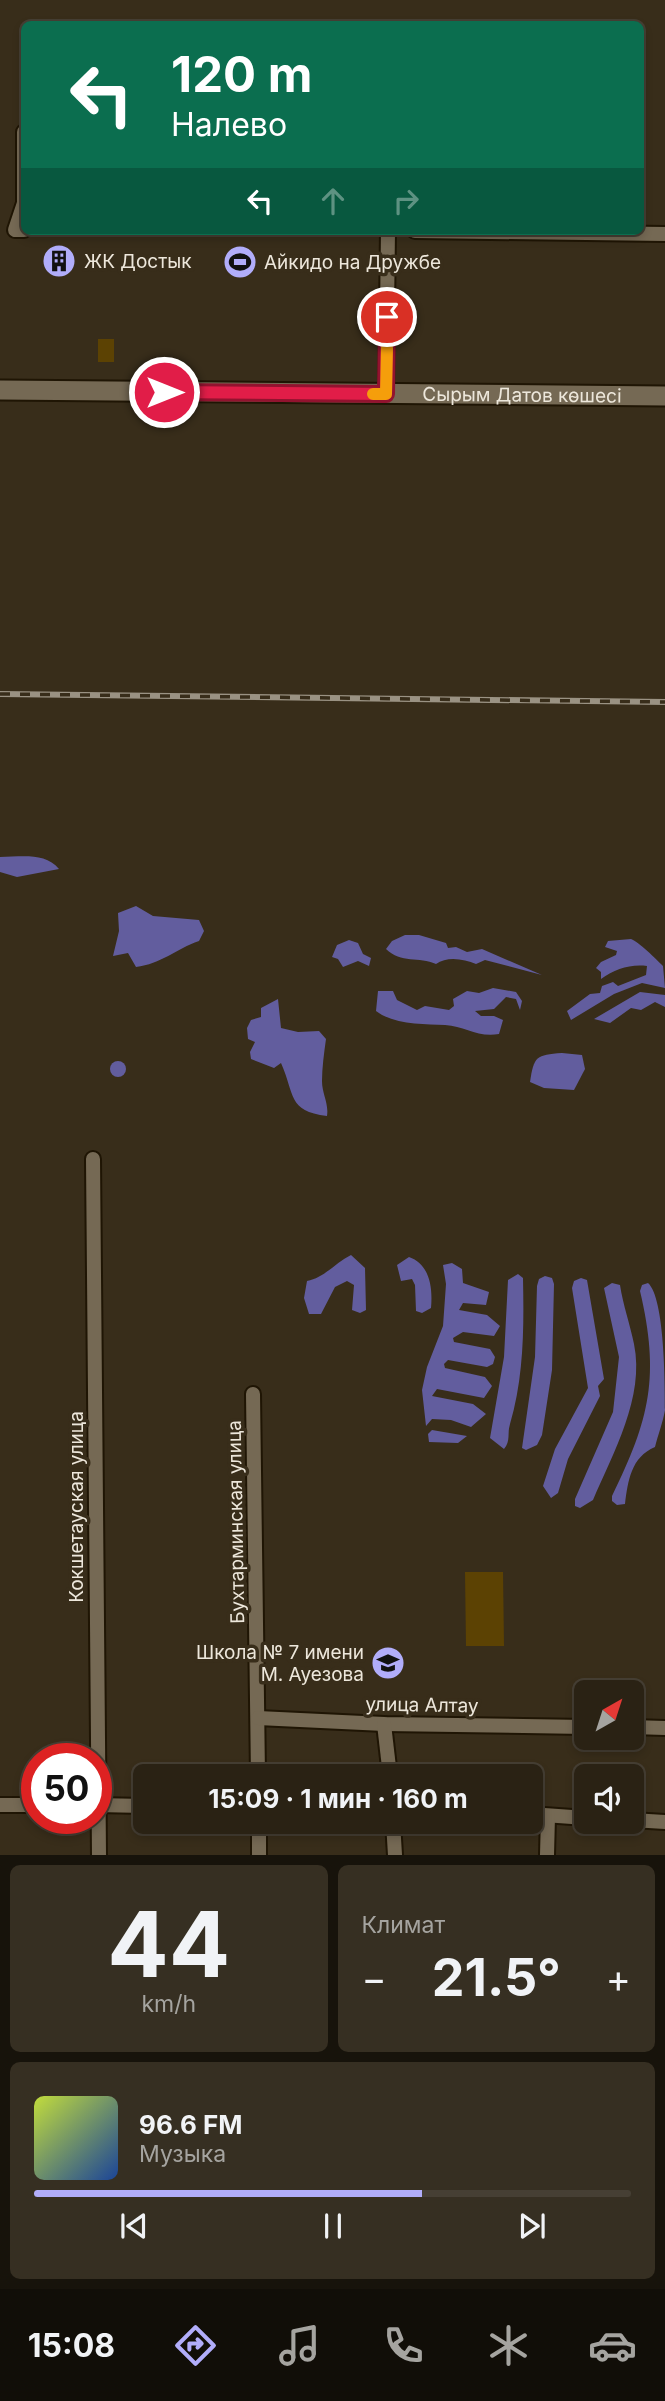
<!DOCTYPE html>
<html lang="ru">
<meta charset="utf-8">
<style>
:root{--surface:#2a2214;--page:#362f22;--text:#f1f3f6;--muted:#a5a4a0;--line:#463f34;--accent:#b1adfa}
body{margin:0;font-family:Inter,sans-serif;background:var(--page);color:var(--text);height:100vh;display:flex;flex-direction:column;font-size:26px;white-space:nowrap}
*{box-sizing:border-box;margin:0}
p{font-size:23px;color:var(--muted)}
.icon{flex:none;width:38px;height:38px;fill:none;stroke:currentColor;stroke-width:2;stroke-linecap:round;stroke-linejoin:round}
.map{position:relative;height:1855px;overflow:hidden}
.panel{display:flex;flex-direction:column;gap:10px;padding:10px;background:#17130b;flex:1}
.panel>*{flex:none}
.hud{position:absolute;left:21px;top:21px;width:623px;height:214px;border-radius:10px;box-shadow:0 4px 10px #0003,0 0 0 2px var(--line);background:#0b6e4f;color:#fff;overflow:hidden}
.needle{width:46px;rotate:39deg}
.tools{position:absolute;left:574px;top:1680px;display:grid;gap:14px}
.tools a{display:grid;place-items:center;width:70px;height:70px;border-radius:10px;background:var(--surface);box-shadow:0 4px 10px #0003,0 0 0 2px var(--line);font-size:35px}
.speed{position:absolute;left:21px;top:1743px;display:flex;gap:14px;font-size:35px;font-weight:700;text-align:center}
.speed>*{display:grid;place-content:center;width:91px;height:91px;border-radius:50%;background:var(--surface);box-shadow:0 4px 10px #0003,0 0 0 2px var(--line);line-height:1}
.speed .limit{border:10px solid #d22;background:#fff;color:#111}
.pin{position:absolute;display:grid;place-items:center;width:60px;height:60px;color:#fff;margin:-30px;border:4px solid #fff;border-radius:50%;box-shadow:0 2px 7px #0007}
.me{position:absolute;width:77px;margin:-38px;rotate:90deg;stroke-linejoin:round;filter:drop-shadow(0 0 5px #0008)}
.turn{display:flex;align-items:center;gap:24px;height:147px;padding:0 35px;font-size:32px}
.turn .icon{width:91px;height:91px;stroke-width:2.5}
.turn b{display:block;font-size:49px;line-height:60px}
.lanes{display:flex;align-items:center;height:66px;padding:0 35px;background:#0003;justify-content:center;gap:35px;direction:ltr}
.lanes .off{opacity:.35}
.big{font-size:52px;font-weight:700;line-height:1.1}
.panel .card{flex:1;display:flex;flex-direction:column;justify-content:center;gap:10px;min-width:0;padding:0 24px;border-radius:10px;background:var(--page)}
.panel .dial{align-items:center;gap:0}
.dial b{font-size:91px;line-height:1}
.song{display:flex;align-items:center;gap:21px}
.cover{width:84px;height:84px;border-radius:10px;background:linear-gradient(135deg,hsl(70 70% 55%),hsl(220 70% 35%))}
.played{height:7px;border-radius:4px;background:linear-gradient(90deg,var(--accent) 65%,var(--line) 65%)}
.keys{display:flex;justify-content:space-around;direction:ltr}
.heat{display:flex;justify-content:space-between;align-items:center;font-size:38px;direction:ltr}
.panel .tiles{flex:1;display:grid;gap:10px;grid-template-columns:1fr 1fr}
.card:last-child{grid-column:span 2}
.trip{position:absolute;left:133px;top:1764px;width:410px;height:70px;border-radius:10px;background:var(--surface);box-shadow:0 4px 10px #0003,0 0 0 2px var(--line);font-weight:700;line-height:70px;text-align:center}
.tabs{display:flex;height:112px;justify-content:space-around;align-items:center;background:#110e08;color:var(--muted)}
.tabs .icon{width:49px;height:49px}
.tabs .selected{color:var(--accent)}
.tabs b{font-size:32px;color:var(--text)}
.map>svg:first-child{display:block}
</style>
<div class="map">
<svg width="665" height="1855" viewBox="0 0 665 1855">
<rect width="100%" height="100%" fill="#382d1a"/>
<g fill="#5c4203">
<rect x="98" y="339" width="16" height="23"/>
<polygon points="465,1572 503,1572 504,1646 466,1646"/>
</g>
<g fill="#625d9e">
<path d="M0,857C21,857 45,852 59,869L17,877L0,872Z"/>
<path d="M136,906L153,916L199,920L204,931L199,941C176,949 161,964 136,967L128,953L113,956L119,931L118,913Z"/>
<path d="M405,935H419L446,943L448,948L456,947L467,952L482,949L542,975L485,960L476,964C464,959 447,956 436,964C419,956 401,964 386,949L392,941Z"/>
<path d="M631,939C639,942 656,959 663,966L665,988L642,983L614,994L571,1020L567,1011L590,994L600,993L602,986L613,982L618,986L646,975L647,966C630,964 615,969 601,979V972L596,968L601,962L616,955L617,951L605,947L608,941Z"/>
<polygon points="349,940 358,943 363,954 371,958 369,966 358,961 343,967 338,959 332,957 337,945"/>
<path d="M493,988L516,992L522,1001L520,1010L516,999L506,997L494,1009L475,1011L481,1016H494L503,1020L499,1034C478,1038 465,1026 445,1025C424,1024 394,1025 376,1011L378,991H393L397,1000L417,1010L425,1006L449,1010L454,1006L453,999L467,991L479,993Z"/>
<polygon points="640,992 665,995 665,1007 655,1002 641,1010 631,1008 610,1023 594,1019"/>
<path d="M278,999L281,1028L298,1032L319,1031L326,1039C324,1053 322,1068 322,1081C322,1094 329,1103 327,1116C287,1111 295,1094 281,1063L274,1068L251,1059L250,1052L255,1042L248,1039L247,1028L251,1020L261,1017V1008Z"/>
<path d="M562,1053L582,1055L585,1069L574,1090L544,1088L530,1082C534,1056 536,1055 562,1053Z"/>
<circle cx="118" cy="1069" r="8"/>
<path d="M351,1255L365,1268L366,1310L360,1313L352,1310L354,1285L347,1281L335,1287L321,1314H309L304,1298L307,1281C324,1278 335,1263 351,1255Z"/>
<path d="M409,1257C429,1264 433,1286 431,1308L422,1313L416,1311L415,1285L412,1279L401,1281L397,1265Z"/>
<polygon points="452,1263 462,1269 463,1283 489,1292 486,1305 463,1303 459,1310 487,1315 500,1326 494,1336 463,1332 453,1338 454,1342 490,1349 495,1357 493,1364 487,1367 448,1360 444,1364 445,1368 485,1377 492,1386 484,1398 437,1389 432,1396 473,1404 486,1414 471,1427 451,1420 432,1419 426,1426 422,1390 427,1367 443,1326 446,1284 443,1265"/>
<path d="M518,1274L523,1278C524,1327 524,1377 510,1424C507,1433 511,1441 504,1449L490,1438L504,1357L508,1280Z"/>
<polygon points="545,1276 552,1278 554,1284 552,1370 542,1435 537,1445 526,1450 522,1448 535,1357 537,1286 539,1279"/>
<polygon points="581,1278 587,1280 604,1379 598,1386 600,1396 568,1459 558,1493 551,1498 543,1486 555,1449 588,1388 572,1288 574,1281"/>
<path d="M612,1283L620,1285C623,1305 630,1324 634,1344C645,1397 613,1453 593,1500L580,1508L575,1506V1499L613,1412L619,1357L604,1288Z"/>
<path d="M648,1283C665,1298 665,1386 665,1410C663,1422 658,1435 655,1447C631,1457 628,1481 625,1504L617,1505L612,1501V1496C650,1419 660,1376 640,1291L642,1285Z"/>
<polygon points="432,1430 467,1436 458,1443 429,1442 428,1434"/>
</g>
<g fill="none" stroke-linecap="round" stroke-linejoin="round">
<defs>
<g id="minor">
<polyline points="24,132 24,203 15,230 24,230"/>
<polyline points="415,231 665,234"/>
<polyline points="386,394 388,231"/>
<polyline points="93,1159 99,1855"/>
<polyline points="253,1394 258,1776"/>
<polyline points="258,1718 384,1724 586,1727"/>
<polyline points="384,1724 390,1776"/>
<polyline points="632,1727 665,1728"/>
<polyline points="0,1805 37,1805"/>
<polyline points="96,1805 145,1806"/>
<polyline points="530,1814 586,1818"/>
<polyline points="632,1820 665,1822"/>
<polyline points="259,1822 259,1855"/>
<polyline points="393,1822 395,1855"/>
<polyline points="547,1855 548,1816"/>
</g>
<g id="secondary">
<path id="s1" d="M0,390L665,396"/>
</g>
</defs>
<use href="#minor" stroke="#1f1504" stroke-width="18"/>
<use href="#secondary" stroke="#1f1504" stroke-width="23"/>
<use href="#minor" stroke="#756954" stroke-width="14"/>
<use href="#secondary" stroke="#756954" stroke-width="19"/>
<defs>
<polyline id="rail" points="0,694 665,702"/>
</defs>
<use href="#rail" stroke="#9a9283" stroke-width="6"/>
<use href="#rail" stroke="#382d1a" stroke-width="3.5" stroke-dasharray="10" stroke-linecap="butt"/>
</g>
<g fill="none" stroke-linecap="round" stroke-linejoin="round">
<defs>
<polyline id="route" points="164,392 386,394 387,317"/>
</defs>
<use href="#route" stroke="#92132f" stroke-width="18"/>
<use href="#route" stroke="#e11d48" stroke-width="12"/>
<polyline stroke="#f59e0b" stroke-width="12" points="373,394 386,394 387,348"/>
</g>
<defs>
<symbol id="building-disc" viewBox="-11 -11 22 22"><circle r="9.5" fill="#b1adfa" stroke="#382d1a"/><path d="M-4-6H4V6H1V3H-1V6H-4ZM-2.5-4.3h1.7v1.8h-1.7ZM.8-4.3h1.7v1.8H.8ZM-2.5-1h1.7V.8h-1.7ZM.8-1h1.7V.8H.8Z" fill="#111"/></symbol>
<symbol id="stadium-disc" viewBox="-11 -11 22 22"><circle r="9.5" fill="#b1adfa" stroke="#382d1a"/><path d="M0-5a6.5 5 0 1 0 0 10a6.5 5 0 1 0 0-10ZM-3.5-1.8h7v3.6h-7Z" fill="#111"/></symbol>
<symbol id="school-disc" viewBox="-11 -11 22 22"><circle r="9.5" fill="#b1adfa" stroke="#382d1a"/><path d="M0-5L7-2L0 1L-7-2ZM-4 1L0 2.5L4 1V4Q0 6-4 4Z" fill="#111"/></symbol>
</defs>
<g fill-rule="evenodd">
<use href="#building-disc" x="40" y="242" width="38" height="38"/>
<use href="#stadium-disc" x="221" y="243" width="38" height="38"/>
<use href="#school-disc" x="369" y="1644" width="38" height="38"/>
</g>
<g text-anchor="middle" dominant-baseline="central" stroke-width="7" stroke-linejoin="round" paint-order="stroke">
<g font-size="19" fill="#ede7db" stroke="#382d1a" text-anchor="start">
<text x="84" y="261">ЖК Достык</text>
<text x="264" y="262">Айкидо на Дружбе</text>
<text x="364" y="1652" text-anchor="end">Школа № 7 имени<tspan x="364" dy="22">М. Ауезова</tspan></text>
</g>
<g font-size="19" fill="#ede7db" stroke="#382d1a">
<text stroke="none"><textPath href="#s1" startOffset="522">Сырым Датов көшесі</textPath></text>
<text transform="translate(76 1507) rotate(-90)">Кокшетауская улица</text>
<text transform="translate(236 1522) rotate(-91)">Бухтарминская улица</text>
<text transform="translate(422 1705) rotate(1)">улица Алтау</text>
</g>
</g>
</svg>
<div class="tools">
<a><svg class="needle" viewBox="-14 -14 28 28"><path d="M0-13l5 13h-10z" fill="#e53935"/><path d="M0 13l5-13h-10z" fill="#a5a4a0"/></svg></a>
<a><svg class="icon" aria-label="sound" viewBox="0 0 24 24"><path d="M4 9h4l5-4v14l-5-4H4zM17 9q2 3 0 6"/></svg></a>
</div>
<div class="speed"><div class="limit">50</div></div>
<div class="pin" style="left:387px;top:317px;background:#d93025"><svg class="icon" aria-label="arrive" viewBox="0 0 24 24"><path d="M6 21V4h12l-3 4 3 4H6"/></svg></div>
<svg class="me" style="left:164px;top:392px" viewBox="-20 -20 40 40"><circle r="17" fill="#e11d48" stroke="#fff" stroke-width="3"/><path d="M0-11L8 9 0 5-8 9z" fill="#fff"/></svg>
<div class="trip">15:09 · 1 мин · 160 m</div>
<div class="hud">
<div class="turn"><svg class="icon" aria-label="left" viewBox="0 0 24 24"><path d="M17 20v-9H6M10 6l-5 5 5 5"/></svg><div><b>120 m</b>Налево</div></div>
<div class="lanes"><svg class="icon" aria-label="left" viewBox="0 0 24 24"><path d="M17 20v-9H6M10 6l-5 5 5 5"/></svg><svg class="icon off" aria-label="ahead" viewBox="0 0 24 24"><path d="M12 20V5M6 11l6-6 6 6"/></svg><svg class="icon off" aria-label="right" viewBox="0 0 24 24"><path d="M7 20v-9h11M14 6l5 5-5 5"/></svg></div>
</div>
</div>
<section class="panel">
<div class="tiles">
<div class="card dial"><b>44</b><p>km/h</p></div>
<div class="card"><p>Климат</p>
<div class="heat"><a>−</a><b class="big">21.5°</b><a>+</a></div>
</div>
<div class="card">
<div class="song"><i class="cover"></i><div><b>96.6 FM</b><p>Музыка</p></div></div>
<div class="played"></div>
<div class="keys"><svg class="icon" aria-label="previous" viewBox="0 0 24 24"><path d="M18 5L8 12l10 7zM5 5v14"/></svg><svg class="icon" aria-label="pause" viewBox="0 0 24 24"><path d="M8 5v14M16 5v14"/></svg><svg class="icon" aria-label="next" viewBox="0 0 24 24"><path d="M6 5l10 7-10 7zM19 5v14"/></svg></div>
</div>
</div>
</section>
<nav class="tabs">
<b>15:08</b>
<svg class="icon selected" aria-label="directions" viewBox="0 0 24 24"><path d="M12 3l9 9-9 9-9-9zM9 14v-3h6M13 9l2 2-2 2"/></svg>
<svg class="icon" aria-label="music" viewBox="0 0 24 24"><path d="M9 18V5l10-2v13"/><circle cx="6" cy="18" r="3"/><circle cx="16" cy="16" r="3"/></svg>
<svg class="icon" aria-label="phone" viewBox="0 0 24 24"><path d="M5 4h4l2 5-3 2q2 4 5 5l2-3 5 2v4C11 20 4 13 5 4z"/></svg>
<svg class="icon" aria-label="climate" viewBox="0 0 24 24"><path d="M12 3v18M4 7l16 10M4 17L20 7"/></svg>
<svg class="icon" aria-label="car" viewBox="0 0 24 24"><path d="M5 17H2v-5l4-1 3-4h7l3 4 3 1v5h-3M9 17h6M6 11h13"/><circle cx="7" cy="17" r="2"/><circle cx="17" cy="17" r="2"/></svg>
</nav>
